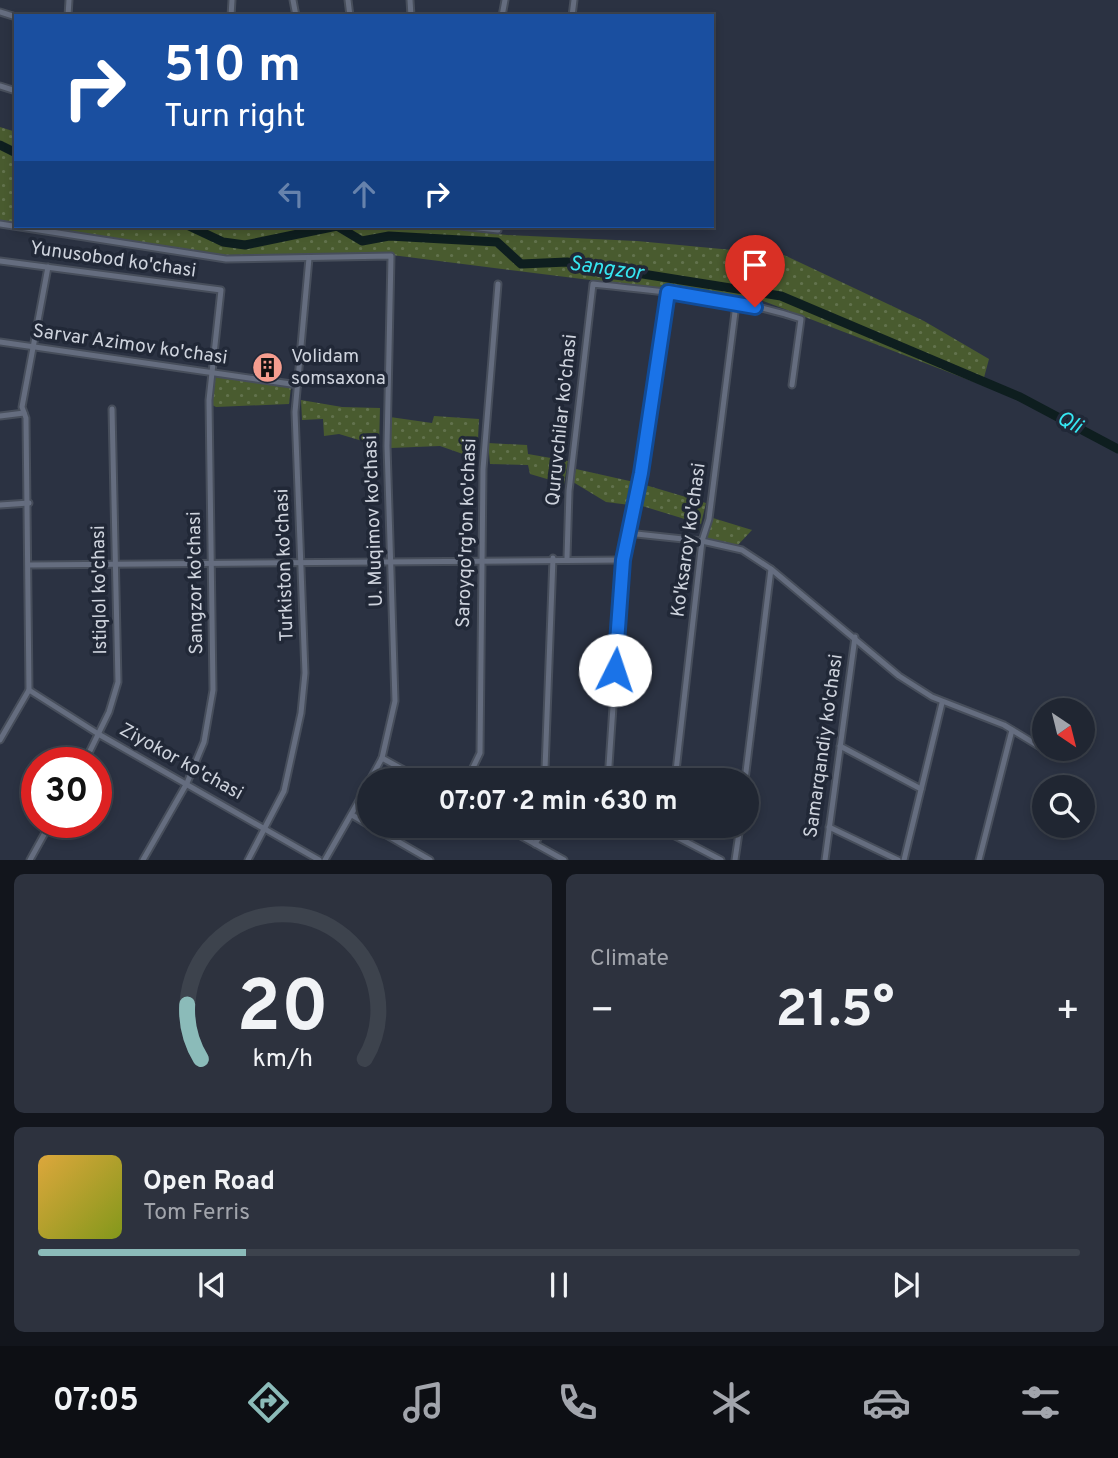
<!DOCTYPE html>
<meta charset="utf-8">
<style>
:root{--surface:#202632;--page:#2d323e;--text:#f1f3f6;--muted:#a2a5ac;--line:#3d434d;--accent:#8bbbb9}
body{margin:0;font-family:Overpass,sans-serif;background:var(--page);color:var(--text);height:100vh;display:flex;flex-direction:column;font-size:26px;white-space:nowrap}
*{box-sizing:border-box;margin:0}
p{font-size:23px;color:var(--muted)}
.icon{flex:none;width:38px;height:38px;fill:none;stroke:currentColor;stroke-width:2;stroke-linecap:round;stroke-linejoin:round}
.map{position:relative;height:860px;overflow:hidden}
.side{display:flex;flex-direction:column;gap:14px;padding:14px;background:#12151c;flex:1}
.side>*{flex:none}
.banner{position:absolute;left:14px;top:14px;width:700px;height:214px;border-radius:0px;box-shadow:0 4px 10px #0003,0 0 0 2px var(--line);background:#1a4fa0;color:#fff;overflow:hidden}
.needle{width:46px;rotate:145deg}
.fabs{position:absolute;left:1032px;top:698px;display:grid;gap:14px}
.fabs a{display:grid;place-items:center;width:63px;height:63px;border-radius:50%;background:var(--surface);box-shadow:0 4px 10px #0003,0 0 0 2px var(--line);font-size:35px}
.speed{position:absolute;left:21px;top:747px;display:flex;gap:14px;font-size:35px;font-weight:700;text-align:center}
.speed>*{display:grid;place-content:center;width:91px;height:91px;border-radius:50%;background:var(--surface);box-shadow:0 4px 10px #0003,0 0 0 2px var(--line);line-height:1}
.speed .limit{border:10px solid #d22;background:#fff;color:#111}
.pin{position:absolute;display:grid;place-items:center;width:60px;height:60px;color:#fff;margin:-72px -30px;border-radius:50% 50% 50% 0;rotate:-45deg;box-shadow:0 0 7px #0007}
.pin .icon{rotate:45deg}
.me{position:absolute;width:77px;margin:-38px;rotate:4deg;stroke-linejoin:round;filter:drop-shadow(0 0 5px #0008)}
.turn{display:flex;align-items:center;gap:24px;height:147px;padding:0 35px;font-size:32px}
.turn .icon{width:91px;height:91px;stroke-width:2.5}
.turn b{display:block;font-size:49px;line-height:60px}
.lanes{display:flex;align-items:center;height:66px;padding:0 35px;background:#0003;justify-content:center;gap:35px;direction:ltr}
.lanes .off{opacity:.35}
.big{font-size:52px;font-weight:700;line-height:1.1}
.side .card{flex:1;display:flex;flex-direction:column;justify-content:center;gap:10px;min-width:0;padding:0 24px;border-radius:10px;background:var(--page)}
.side .dial{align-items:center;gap:0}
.dial svg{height:182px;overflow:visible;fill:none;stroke:var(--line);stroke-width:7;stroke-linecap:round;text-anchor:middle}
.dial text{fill:var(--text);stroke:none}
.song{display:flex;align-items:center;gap:21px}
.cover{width:84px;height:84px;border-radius:10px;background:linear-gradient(135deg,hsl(40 70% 55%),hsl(70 70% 35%))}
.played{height:7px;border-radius:4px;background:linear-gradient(90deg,var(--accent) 20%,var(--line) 20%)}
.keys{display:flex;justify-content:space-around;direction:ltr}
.heat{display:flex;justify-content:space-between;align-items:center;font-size:38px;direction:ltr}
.side .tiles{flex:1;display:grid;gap:14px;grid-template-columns:1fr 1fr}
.card:last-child{grid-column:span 2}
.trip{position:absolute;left:357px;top:768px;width:402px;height:70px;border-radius:35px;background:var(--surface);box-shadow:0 4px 10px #0003,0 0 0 2px var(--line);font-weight:700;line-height:70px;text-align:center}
.tab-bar{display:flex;height:112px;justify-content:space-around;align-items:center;background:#0d0f14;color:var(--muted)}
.tab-bar .icon{width:49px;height:49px}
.tab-bar .on{color:var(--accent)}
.tab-bar b{font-size:32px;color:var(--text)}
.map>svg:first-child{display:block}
</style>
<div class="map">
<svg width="1118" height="860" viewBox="0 0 1118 860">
<defs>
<pattern id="grass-dots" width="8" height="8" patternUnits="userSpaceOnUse" patternTransform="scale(1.75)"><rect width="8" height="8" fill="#495b2f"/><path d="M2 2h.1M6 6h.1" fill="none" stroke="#62724d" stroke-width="1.8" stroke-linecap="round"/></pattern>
</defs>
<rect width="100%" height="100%" fill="#2b3242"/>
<g fill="url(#grass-dots)">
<polygon points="0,127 16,132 16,223 0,221"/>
<polygon points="32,226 424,226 507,235 637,241 784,255 924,321 989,359 982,385 753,297 614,283 376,253 224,255"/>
<polygon points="214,376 291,387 289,404 216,407 212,405"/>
<polygon points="301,400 342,407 380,408 379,446 339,434 324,436 323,419 302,420"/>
<polygon points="434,416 479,419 477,459 440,446 391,448 390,417 432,423"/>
<polygon points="488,443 527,445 528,454 568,461 564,484 530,474 528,465 490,464"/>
<polygon points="576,469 634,482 630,505 606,502 573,482"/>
<polygon points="642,484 706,503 701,524 639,505"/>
<polygon points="713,518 752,530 736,547 706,540"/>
</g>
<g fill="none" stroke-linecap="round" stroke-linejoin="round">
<g stroke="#0e1e1f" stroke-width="9">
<polyline points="0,145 16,153"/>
<polyline points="189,226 223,242 245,245 337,226 362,241 389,236 497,242 521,264 567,262 781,296 1020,397 1118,449"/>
</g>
<defs>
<g id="minor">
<polyline points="293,0 296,16"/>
<polyline points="348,0 350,16"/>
<polyline points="410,0 411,16"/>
<polyline points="0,12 16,17"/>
<polyline points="68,16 69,0"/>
<polyline points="231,16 232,0"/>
<polyline points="502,16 505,0"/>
<polyline points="572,16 574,0"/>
<polyline points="0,86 16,91"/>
<polyline points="0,224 226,259 391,256 387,446 395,701 382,758 370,780"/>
<polyline points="461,226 498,230"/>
<polyline points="0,261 221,290 209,400 213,690 204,742 187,783 143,860"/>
<polyline points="0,342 298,385"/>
<polyline points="0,416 24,413"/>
<polyline points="0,505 29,503"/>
<polyline points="627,533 702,541 742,550 771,569 899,676 932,697 1004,725 1055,756"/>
<polyline points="553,558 545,769 567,780"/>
<path d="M567,558L569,491L593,284C662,292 735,297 801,319L792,385"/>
<polyline points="29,565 623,560"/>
<polyline points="29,690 100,735 319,860"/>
<polyline points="0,740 29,690 26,418 22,407 48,267"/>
<polyline points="840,746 921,789"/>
<polyline points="382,758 422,780"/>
<polyline points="84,763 109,712 118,682 112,409"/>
<polyline points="467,780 480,753 483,469 498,284"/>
<polyline points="608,780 623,560 641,473 668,292"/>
<polyline points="675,780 702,541 709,519 736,304"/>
<polyline points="745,780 771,569"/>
<polyline points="352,815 369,825"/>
<polyline points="371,826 430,860"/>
<polyline points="503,826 564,860"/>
<polyline points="656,826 721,860"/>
<polyline points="829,827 898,860"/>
<polyline points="535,844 545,826"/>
<polyline points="30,860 51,822"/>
<polyline points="248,860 284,791 301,713 305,673 295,412 309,258"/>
<polyline points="325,860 369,783"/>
<polyline points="735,860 740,826"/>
<polyline points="825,860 855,637"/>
<polyline points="904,860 942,703"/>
<polyline points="979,860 1012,730"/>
</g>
</defs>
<use href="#minor" stroke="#474e5b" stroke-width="9"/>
<use href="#minor" stroke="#656d7f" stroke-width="5"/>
</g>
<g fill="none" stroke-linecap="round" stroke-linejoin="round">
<defs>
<polyline id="route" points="615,670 623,560 641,473 668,292 755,307"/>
</defs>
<use href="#route" stroke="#114b97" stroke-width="18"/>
<use href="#route" stroke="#1a73e8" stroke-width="12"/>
</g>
<defs>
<symbol id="building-disc" viewBox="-11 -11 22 22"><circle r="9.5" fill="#f59d8f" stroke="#212837"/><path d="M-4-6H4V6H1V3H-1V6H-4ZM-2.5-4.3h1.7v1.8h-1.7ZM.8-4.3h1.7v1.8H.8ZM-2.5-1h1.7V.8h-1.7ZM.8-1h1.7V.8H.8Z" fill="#111"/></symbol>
</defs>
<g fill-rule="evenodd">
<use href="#building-disc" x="250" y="350" width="35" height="35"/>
</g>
<g text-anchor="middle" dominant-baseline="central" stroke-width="7" stroke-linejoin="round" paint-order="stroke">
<g font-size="19" fill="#ced3dd" stroke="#212837">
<text transform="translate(113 260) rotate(8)">Yunusobod ko'chasi</text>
<text transform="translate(130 345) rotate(8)">Sarvar Azimov ko'chasi</text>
<text transform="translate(562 420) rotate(-84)">Quruvchilar ko'chasi</text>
<text transform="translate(374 521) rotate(-92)">U. Muqimov ko'chasi</text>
<text transform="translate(467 533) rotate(-88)">Saroyqo'rg'on ko'chasi</text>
<text transform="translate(689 540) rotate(-82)">Ko'ksaroy ko'chasi</text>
<text transform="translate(285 565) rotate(-92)">Turkiston ko'chasi</text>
<text transform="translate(196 583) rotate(-91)">Sangzor ko'chasi</text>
<text transform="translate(100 590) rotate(-91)">Istiqlol ko'chasi</text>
<text transform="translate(824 746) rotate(-82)">Samarqandiy ko'chasi</text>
<text transform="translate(181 762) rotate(29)">Ziyokor ko'chasi</text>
</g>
<g font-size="19" fill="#ced3dd" stroke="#212837" text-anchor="start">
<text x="291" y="357">Volidam<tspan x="291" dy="22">somsaxona</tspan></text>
</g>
<g font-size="21" font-style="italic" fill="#36e7f2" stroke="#212837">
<text transform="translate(606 269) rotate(8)">Sangzor</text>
<text transform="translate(1069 423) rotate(28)">Qli</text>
</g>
</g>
</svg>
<div class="fabs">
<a><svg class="needle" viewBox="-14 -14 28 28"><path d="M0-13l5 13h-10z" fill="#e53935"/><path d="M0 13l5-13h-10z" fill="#a2a5ac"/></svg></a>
<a><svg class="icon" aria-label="search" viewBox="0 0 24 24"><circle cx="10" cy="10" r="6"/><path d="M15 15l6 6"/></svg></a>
</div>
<div class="speed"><div class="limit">30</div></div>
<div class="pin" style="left:755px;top:307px;background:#d93025"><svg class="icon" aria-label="arrive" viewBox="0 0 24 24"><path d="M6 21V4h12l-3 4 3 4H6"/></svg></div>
<svg class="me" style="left:615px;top:670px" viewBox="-20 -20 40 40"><circle r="19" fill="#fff"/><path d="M0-13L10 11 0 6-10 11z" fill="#1a73e8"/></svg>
<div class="trip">07:07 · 2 min · 630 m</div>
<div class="banner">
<div class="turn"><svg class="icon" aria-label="right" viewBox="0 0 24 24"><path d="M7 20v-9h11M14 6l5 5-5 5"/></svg><div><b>510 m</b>Turn right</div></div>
<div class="lanes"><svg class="icon off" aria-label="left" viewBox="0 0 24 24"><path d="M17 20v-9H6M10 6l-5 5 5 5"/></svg><svg class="icon off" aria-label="ahead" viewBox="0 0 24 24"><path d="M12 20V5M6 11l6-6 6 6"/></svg><svg class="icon" aria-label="right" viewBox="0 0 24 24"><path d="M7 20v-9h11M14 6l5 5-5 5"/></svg></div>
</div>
</div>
<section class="side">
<div class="tiles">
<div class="card dial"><svg viewBox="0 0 100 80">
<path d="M14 69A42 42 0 1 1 86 69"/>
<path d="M14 69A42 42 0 0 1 8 45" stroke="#8bbbb9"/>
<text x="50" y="56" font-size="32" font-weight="700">20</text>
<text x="50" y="72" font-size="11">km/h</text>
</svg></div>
<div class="card"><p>Climate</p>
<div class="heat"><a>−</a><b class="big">21.5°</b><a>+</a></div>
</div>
<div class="card">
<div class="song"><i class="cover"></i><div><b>Open Road</b><p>Tom Ferris</p></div></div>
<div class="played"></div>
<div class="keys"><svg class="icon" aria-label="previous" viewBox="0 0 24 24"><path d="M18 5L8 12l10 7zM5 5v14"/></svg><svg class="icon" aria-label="pause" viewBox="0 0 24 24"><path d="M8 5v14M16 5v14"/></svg><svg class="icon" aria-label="next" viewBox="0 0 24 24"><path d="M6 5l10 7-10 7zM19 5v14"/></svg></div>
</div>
</div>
</section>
<nav class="tab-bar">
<b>07:05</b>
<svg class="icon on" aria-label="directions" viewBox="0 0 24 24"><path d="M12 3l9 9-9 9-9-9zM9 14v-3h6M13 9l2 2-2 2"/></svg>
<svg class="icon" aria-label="music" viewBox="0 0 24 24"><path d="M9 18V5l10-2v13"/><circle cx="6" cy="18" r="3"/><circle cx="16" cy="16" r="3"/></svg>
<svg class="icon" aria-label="phone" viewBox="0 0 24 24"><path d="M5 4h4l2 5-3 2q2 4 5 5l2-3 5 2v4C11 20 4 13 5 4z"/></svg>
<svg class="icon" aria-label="climate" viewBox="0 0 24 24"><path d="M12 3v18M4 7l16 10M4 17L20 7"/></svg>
<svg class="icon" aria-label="car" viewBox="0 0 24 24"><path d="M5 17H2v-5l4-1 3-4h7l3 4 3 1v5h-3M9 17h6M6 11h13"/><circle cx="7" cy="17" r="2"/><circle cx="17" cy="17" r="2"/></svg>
<svg class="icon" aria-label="filters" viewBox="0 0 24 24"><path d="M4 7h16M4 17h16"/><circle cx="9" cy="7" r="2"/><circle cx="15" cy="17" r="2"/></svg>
</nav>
